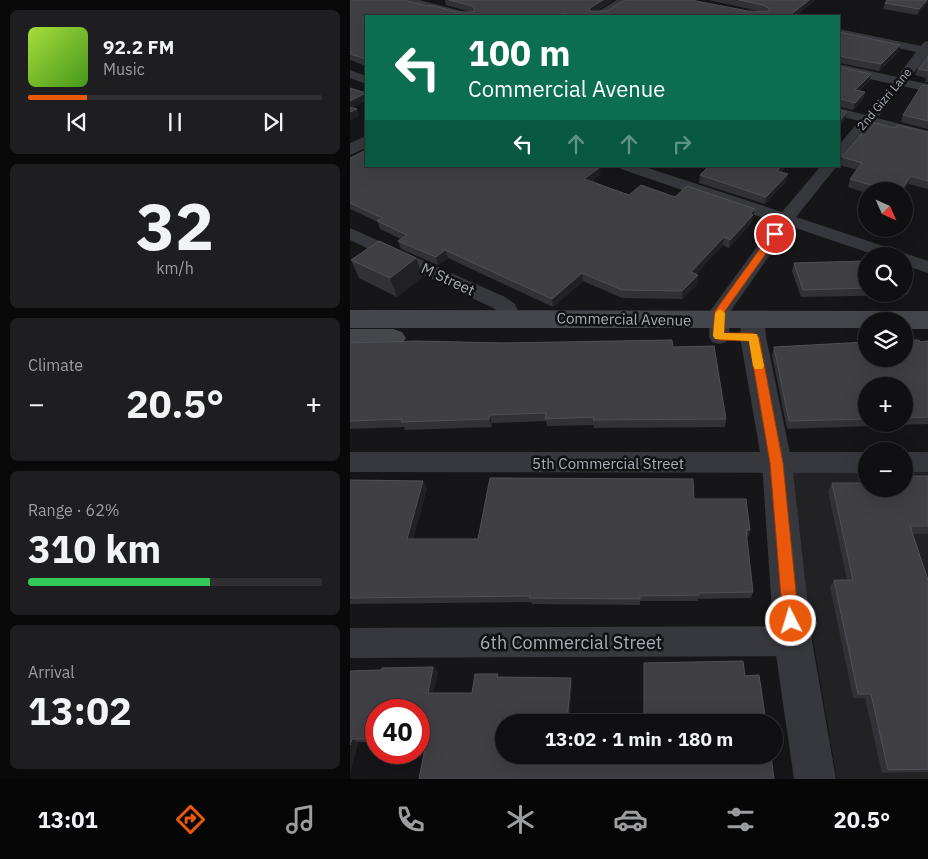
<!DOCTYPE html>
<meta charset="utf-8">
<style>
:root{--surface:#101012;--page:#1e1e20;--text:#f1f3f6;--muted:#9c9d9f;--line:#303032;--accent:#ea580c}
body{margin:0;font-family:"IBM Plex Sans",sans-serif;background:var(--page);color:var(--text);height:100vh;display:flex;flex-direction:column;font-size:19px;white-space:nowrap}
*{box-sizing:border-box;margin:0}
p{font-size:16px;color:var(--muted)}
.icon{flex:none;width:28px;height:28px;fill:none;stroke:currentColor;stroke-width:2;stroke-linecap:round;stroke-linejoin:round}
.map{position:relative;flex:1;overflow:hidden}
.sheet{display:flex;flex-direction:column;gap:10px;padding:10px;background:#09090a;width:350px}
.sheet>*{flex:none}
.banner{position:absolute;left:15px;top:15px;width:475px;height:152px;border-radius:0px;box-shadow:0 5px 20px #0002,0 0 0 1px var(--line);background:#0b6e4f;color:#fff;overflow:hidden}
.needle{width:32px;rotate:135deg}
.controls{position:absolute;left:508px;top:182px;display:grid;gap:10px}
.controls a{display:grid;place-items:center;width:55px;height:55px;border-radius:50%;background:var(--surface);box-shadow:0 5px 20px #0002,0 0 0 1px var(--line);font-size:25px}
.speed{position:absolute;left:15px;top:699px;display:flex;gap:10px;font-size:25px;font-weight:700;text-align:center}
.speed>*{display:grid;place-content:center;width:65px;height:65px;border-radius:50%;background:var(--surface);box-shadow:0 5px 20px #0002,0 0 0 1px var(--line);line-height:1}
.speed .limit{border:8px solid #d22;background:#fff;color:#111}
.pin{position:absolute;display:grid;place-items:center;width:42px;height:42px;color:#fff;margin:-21px;border:2px solid #fff;border-radius:50%;box-shadow:0 1px 5px #0007}
.me{position:absolute;width:55px;margin:-28px;rotate:355deg;stroke-linejoin:round;filter:drop-shadow(0 0 4px #0008)}
.turn{display:flex;align-items:center;gap:18px;height:105px;padding:0 20px;font-size:22px}
.turn .icon{width:65px;height:65px;stroke-width:2.5}
.turn b{display:block;font-size:35px;line-height:42px}
.lanes{display:flex;align-items:center;height:48px;padding:0 20px;background:#0003;justify-content:center;gap:25px;direction:ltr}
.lanes .off{opacity:.35}
.big{font-size:38px;font-weight:700;line-height:1.1}
.sheet .widget{flex:1;display:flex;flex-direction:column;justify-content:center;gap:8px;min-width:0;padding:0 18px;border-radius:8px;background:var(--page)}
.sheet .dial{align-items:center;gap:0}
.dial b{font-size:65px;line-height:1}
.song{display:flex;align-items:center;gap:15px}
.cover{width:60px;height:60px;border-radius:8px;background:linear-gradient(135deg,hsl(80 70% 55%),hsl(100 70% 35%))}
.played{height:5px;border-radius:2px;background:linear-gradient(90deg,var(--accent) 20%,var(--line) 20%)}
.keys{display:flex;justify-content:space-around;direction:ltr}
.heat{display:flex;justify-content:space-between;align-items:center;font-size:28px;direction:ltr}
.charge{height:8px;border-radius:4px;background:linear-gradient(90deg,#34c759 62%,var(--line) 0)}
.trip{position:absolute;left:145px;top:714px;width:288px;height:50px;border-radius:25px;background:var(--surface);box-shadow:0 5px 20px #0002,0 0 0 1px var(--line);font-weight:700;line-height:50px;text-align:center}
.tab-bar{display:flex;height:80px;justify-content:space-around;align-items:center;background:#060607;color:var(--muted)}
.tab-bar .icon{width:35px;height:35px}
.tab-bar .current{color:var(--accent)}
.tab-bar b{font-size:22px;color:var(--text)}
main{display:flex;flex:1;min-height:0}
.map>svg:first-child{display:block}
</style>
<main>
<section class="sheet">
<div class="widget">
<div class="song"><i class="cover"></i><div><b>92.2 FM</b><p>Music</p></div></div>
<div class="played"></div>
<div class="keys"><svg class="icon" aria-label="previous" viewBox="0 0 24 24"><path d="M18 5L8 12l10 7zM5 5v14"/></svg><svg class="icon" aria-label="pause" viewBox="0 0 24 24"><path d="M8 5v14M16 5v14"/></svg><svg class="icon" aria-label="next" viewBox="0 0 24 24"><path d="M6 5l10 7-10 7zM19 5v14"/></svg></div>
</div>
<div class="widget dial"><b>32</b><p>km/h</p></div>
<div class="widget"><p>Climate</p>
<div class="heat"><a>−</a><b class="big">20.5°</b><a>+</a></div>
</div>
<div class="widget"><p>Range · 62%</p><b class="big">310 km</b><div class="charge"></div></div>
<div class="widget"><p>Arrival</p><b class="big">13:02</b></div>
</section>
<div class="map">
<svg width="578" height="779" viewBox="0 0 578 779">
<rect width="100%" height="100%" fill="#161618"/>
<polygon fill="#222225" points="433,464 516,465 516,489 554,489 554,466 578,466 578,779 487,779"/>
<g fill="none" stroke-linecap="round" stroke-linejoin="round">
<g fill="#37383d" fill-rule="evenodd">
<polygon points="52,0 69,0 123,14 124,16 108,16 53,2"/>
<polygon points="489,29 571,46 574,42 578,41 578,55 558,80 578,84 578,92 553,86 527,118 578,131 578,139 521,125 494,157 489,158 489,145 509,121 489,116 489,108 515,115 542,84 489,72 489,64 547,77 566,52 489,35"/>
<polygon points="0,70 16,76 16,84 0,78"/>
<polygon points="268,166 292,166 432,212 471,166 487,166 446,217 578,261 578,273 554,265 554,256 528,256 440,226 380,312 379,337 376,342 369,344 362,342 359,337 360,311 425,222 271,169"/>
<polygon points="0,228 155,297 165,304 171,318 168,323 161,325 154,323 149,312 141,307 0,240"/>
<polygon points="0,452 516,452 516,473 0,472"/>
<rect x="554" y="452" width="24" height="20"/>
<polygon points="443,626 454,630 458,641 454,652 443,656 0,658 0,628"/>
</g>
<g fill="#37383d" fill-rule="evenodd">
<polygon points="267,0 282,0 256,16 241,16"/>
<polygon points="16,136 16,148 0,155 0,143"/>
<polygon points="403,312 412,315 415,321 416,337 442,463 462,641 486,779 444,779 424,641 412,463 390,337 391,321 394,315"/>
</g>
<g fill="#45474d" fill-rule="evenodd">
<polygon points="0,310 578,311 578,329 554,329 554,321 516,321 516,328 0,328"/>
<polygon points="0,329 43,329 52,332 56,338 52,344 43,347 0,347"/>
</g>
</g>
<g fill="#323236" fill-rule="evenodd">
<polygon points="0,0 77,6 107,12 121,12 96,5 95,0 264,0 246,11 413,12 358,0 465,0 446,16 16,16 16,66 0,60"/>
<polygon points="578,0 578,2 567,15 533,9 535,3"/>
<polygon points="489,32 550,45 548,52 529,71 490,63 490,67 521,74 519,81 509,91 515,92 513,99 503,110 490,107 489,110 497,112 495,119 489,127"/>
<polygon points="578,56 578,82 575,82 576,78 565,75 568,69"/>
<polygon points="578,86 578,129 551,122 553,115"/>
<polygon points="545,128 578,132 578,189 558,184 553,191 516,191 516,193 498,187 500,179 507,170 490,165 492,157"/>
<polygon points="0,158 251,174 242,181 279,195 325,197 403,216 401,223 379,248 373,245 346,274 348,283 332,299 272,298 233,281 203,307 98,258 88,265 51,249 48,241 51,239 30,229 28,222 0,209"/>
<polygon points="359,166 435,166 434,168 431,172 436,182 415,204 349,183 350,175"/>
<polygon points="1,260 73,277 47,297 9,278"/>
<polygon points="516,261 516,294 554,294 554,273 561,287 557,295 451,297 442,271 444,263"/>
<path d="M578,341V424L437,429L422,355L424,347ZM516,386H554V424H516Z"/>
<polygon points="0,343 323,347 376,419 375,427 244,428 244,425 197,426 196,421 142,423 142,427 55,430 54,427 0,429"/>
<polygon points="558,476 578,476 578,534 563,534 578,580 578,772 532,773 515,698 503,698 480,587 484,580 497,580 478,491 482,483 554,483"/>
<polygon points="0,480 73,481 77,488 63,539 128,539 344,499 400,530 398,537 396,537 403,592 401,598 348,599 348,601 290,601 290,605 182,604 181,602 0,604"/>
<polygon points="83,667 88,672 83,693 122,693 150,677 222,683 215,763 293,762 421,755 69,779 76,741 69,741 69,710 26,710 26,742 8,742 0,774 0,671 31,670"/>
</g>
<g fill="#212124">
<polygon points="253,0 264,0 240,14 240,16 240,8"/>
<polygon points="459,0 465,0 446,16 439,16"/>
<polygon points="577,0 578,0 578,2 567,15 569,9"/>
<polygon points="212,13 212,16 205,16"/>
<polygon points="550,45 548,52 529,71 531,64"/>
<polygon points="521,74 519,81 503,97 505,90"/>
<polygon points="515,92 513,99 503,110 505,103"/>
<polygon points="16,93 16,101 0,109 0,101"/>
<polygon points="7,109 9,116 0,121 0,112"/>
<polygon points="497,112 495,119 489,127 489,122"/>
<polygon points="431,166 435,166 434,168 425,179 427,171"/>
<polygon points="250,167 251,174 235,186 234,179"/>
<polygon points="438,174 436,182 415,204 416,197"/>
<polygon points="561,176 558,184 553,191 551,191"/>
<polygon points="405,209 401,223 379,248 380,240 400,214"/>
<polygon points="374,237 373,245 341,280 341,272"/>
<polygon points="95,250 98,258 88,265 86,257"/>
<polygon points="66,258 73,277 47,297 40,278"/>
<polygon points="232,273 233,281 203,307 202,299"/>
<polygon points="348,275 348,283 332,299 332,291"/>
<polygon points="140,415 142,423 142,427 139,419"/>
<polygon points="73,481 77,488 61,546 57,539"/>
<polygon points="83,667 88,672 82,698 78,693"/>
<polygon points="221,678 222,683 219,722 217,722"/>
<polygon points="2,739 8,742 0,774 0,745"/>
<polygon points="214,755 216,755 215,766 213,763"/>
</g>
<g fill="#3f3f44" stroke="#4f5156">
<polygon points="0,0 53,0 77,6 80,5 107,12 123,12 125,10 122,6 99,0 253,0 240,8 239,11 257,11 275,0 341,0 398,11 418,12 420,9 413,5 389,0 459,0 439,16 225,16 212,13 205,16 16,16 16,59 0,54 0,52 2,52 0,51"/>
<polygon points="537,0 577,0 569,9 535,3"/>
<polygon points="489,32 550,45 531,64 489,56 490,67 521,74 505,90 515,92 505,103 490,99 489,110 497,112 489,122"/>
<polygon points="578,56 578,71 568,69"/>
<polygon points="572,85 578,86 578,121 553,115"/>
<polygon points="0,88 16,93 0,101"/>
<polygon points="0,107 7,109 0,112"/>
<polygon points="522,122 545,128 547,125 578,132 578,181 561,176 551,191 541,191 500,179 512,163 492,157"/>
<polygon points="16,150 16,166 250,166 250,167 234,179 279,195 291,185 325,197 337,186 405,209 400,214 403,215 380,240 374,237 341,272 348,275 332,291 272,290 232,273 202,299 95,250 86,257 48,241 57,235 27,221 32,218 0,203 0,158"/>
<polygon points="359,166 431,166 427,171 438,174 416,197 350,175"/>
<polygon points="29,241 66,258 40,278 1,260"/>
<polygon points="516,261 516,288 453,290 444,263"/>
<polygon points="554,273 561,287 554,287"/>
<polygon points="322,340 323,347 364,346 376,419 243,420 244,417 195,419 196,413 140,415 139,419 51,422 52,419 0,421 0,343 66,341 153,343"/>
<polygon points="554,340 569,340 570,342 578,341 578,417 554,418 554,386 516,386 516,419 439,421 424,347 516,342 516,359 554,359"/>
<polygon points="558,476 578,476 578,526 560,526 578,580 578,769 538,770 521,694 508,694 484,580 503,580 482,483 516,483 516,489 554,489 554,483 560,483"/>
<polygon points="140,478 343,479 344,499 396,499 400,530 396,530 403,592 349,593 349,595 290,596 290,599 179,598 180,596 0,598 0,480 73,481 57,539 128,539"/>
<polygon points="393,661 395,676 409,675 416,722 294,722 294,663"/>
<polygon points="83,667 78,693 122,693 125,674 148,674 147,677 221,678 217,722 154,722 154,755 214,755 213,763 294,762 294,755 421,755 424,779 69,779 77,738 69,738 69,710 26,710 26,739 2,739 0,745 0,671 31,670 32,668"/>
</g>
<polygon fill="#ea580c" stroke="#983908" points="422,232 428,232 430,234 375,311 374,333 403,333 409,337 433,463 449,621 446,626 441,628 436,626 433,621 420,463 399,341 369,340 363,336 365,311"/>
<polygon fill="#f59e0b" points="370,309 375,313 374,333 407,334 414,366 412,369 405,369 403,366 399,341 365,339 363,336 365,313"/>
<g text-anchor="middle" dominant-baseline="central" stroke-width="5" stroke-linejoin="round" paint-order="stroke">
<g font-size="12" fill="#a8adb8" stroke="#111113">
<text transform="translate(534 99) rotate(-50)">2nd Gizri Lane</text>
</g>
<g font-size="15" fill="#a8adb8" stroke="#111113">
<text transform="translate(98 279) rotate(25)">M Street</text>
<text transform="translate(274 319) rotate(1)">Commercial Avenue</text>
<text x="258" y="463">5th Commercial Street</text>
</g>
<g font-size="18" fill="#a8adb8" stroke="#111113">
<text x="221" y="642">6th Commercial Street</text>
</g>
</g>
</svg>
<div class="controls">
<a><svg class="needle" viewBox="-14 -14 28 28"><path d="M0-13l5 13h-10z" fill="#e53935"/><path d="M0 13l5-13h-10z" fill="#9c9d9f"/></svg></a>
<a><svg class="icon" aria-label="search" viewBox="0 0 24 24"><circle cx="10" cy="10" r="6"/><path d="M15 15l6 6"/></svg></a>
<a><svg class="icon" aria-label="layers" viewBox="0 0 24 24"><path d="M12 4l9 5-9 5-9-5zM3 14l9 5 9-5"/></svg></a>
<a>+</a>
<a>−</a>
</div>
<div class="speed"><div class="limit">40</div></div>
<div class="pin" style="left:425px;top:234px;background:#d93025"><svg class="icon" aria-label="arrive" viewBox="0 0 24 24"><path d="M6 21V4h12l-3 4 3 4H6"/></svg></div>
<svg class="me" style="left:441px;top:621px" viewBox="-20 -20 40 40"><circle r="17" fill="#ea580c" stroke="#fff" stroke-width="3"/><path d="M0-11L8 9 0 5-8 9z" fill="#fff"/></svg>
<div class="trip">13:02 · 1 min · 180 m</div>
<div class="banner">
<div class="turn"><svg class="icon" aria-label="left" viewBox="0 0 24 24"><path d="M17 20v-9H6M10 6l-5 5 5 5"/></svg><div><b>100 m</b>Commercial Avenue</div></div>
<div class="lanes"><svg class="icon" aria-label="left" viewBox="0 0 24 24"><path d="M17 20v-9H6M10 6l-5 5 5 5"/></svg><svg class="icon off" aria-label="ahead" viewBox="0 0 24 24"><path d="M12 20V5M6 11l6-6 6 6"/></svg><svg class="icon off" aria-label="ahead" viewBox="0 0 24 24"><path d="M12 20V5M6 11l6-6 6 6"/></svg><svg class="icon off" aria-label="right" viewBox="0 0 24 24"><path d="M7 20v-9h11M14 6l5 5-5 5"/></svg></div>
</div>
</div>
</main>
<nav class="tab-bar">
<b>13:01</b>
<svg class="icon current" aria-label="directions" viewBox="0 0 24 24"><path d="M12 3l9 9-9 9-9-9zM9 14v-3h6M13 9l2 2-2 2"/></svg>
<svg class="icon" aria-label="music" viewBox="0 0 24 24"><path d="M9 18V5l10-2v13"/><circle cx="6" cy="18" r="3"/><circle cx="16" cy="16" r="3"/></svg>
<svg class="icon" aria-label="phone" viewBox="0 0 24 24"><path d="M5 4h4l2 5-3 2q2 4 5 5l2-3 5 2v4C11 20 4 13 5 4z"/></svg>
<svg class="icon" aria-label="climate" viewBox="0 0 24 24"><path d="M12 3v18M4 7l16 10M4 17L20 7"/></svg>
<svg class="icon" aria-label="car" viewBox="0 0 24 24"><path d="M5 17H2v-5l4-1 3-4h7l3 4 3 1v5h-3M9 17h6M6 11h13"/><circle cx="7" cy="17" r="2"/><circle cx="17" cy="17" r="2"/></svg>
<svg class="icon" aria-label="filters" viewBox="0 0 24 24"><path d="M4 7h16M4 17h16"/><circle cx="9" cy="7" r="2"/><circle cx="15" cy="17" r="2"/></svg>
<b>20.5°</b>
</nav>
